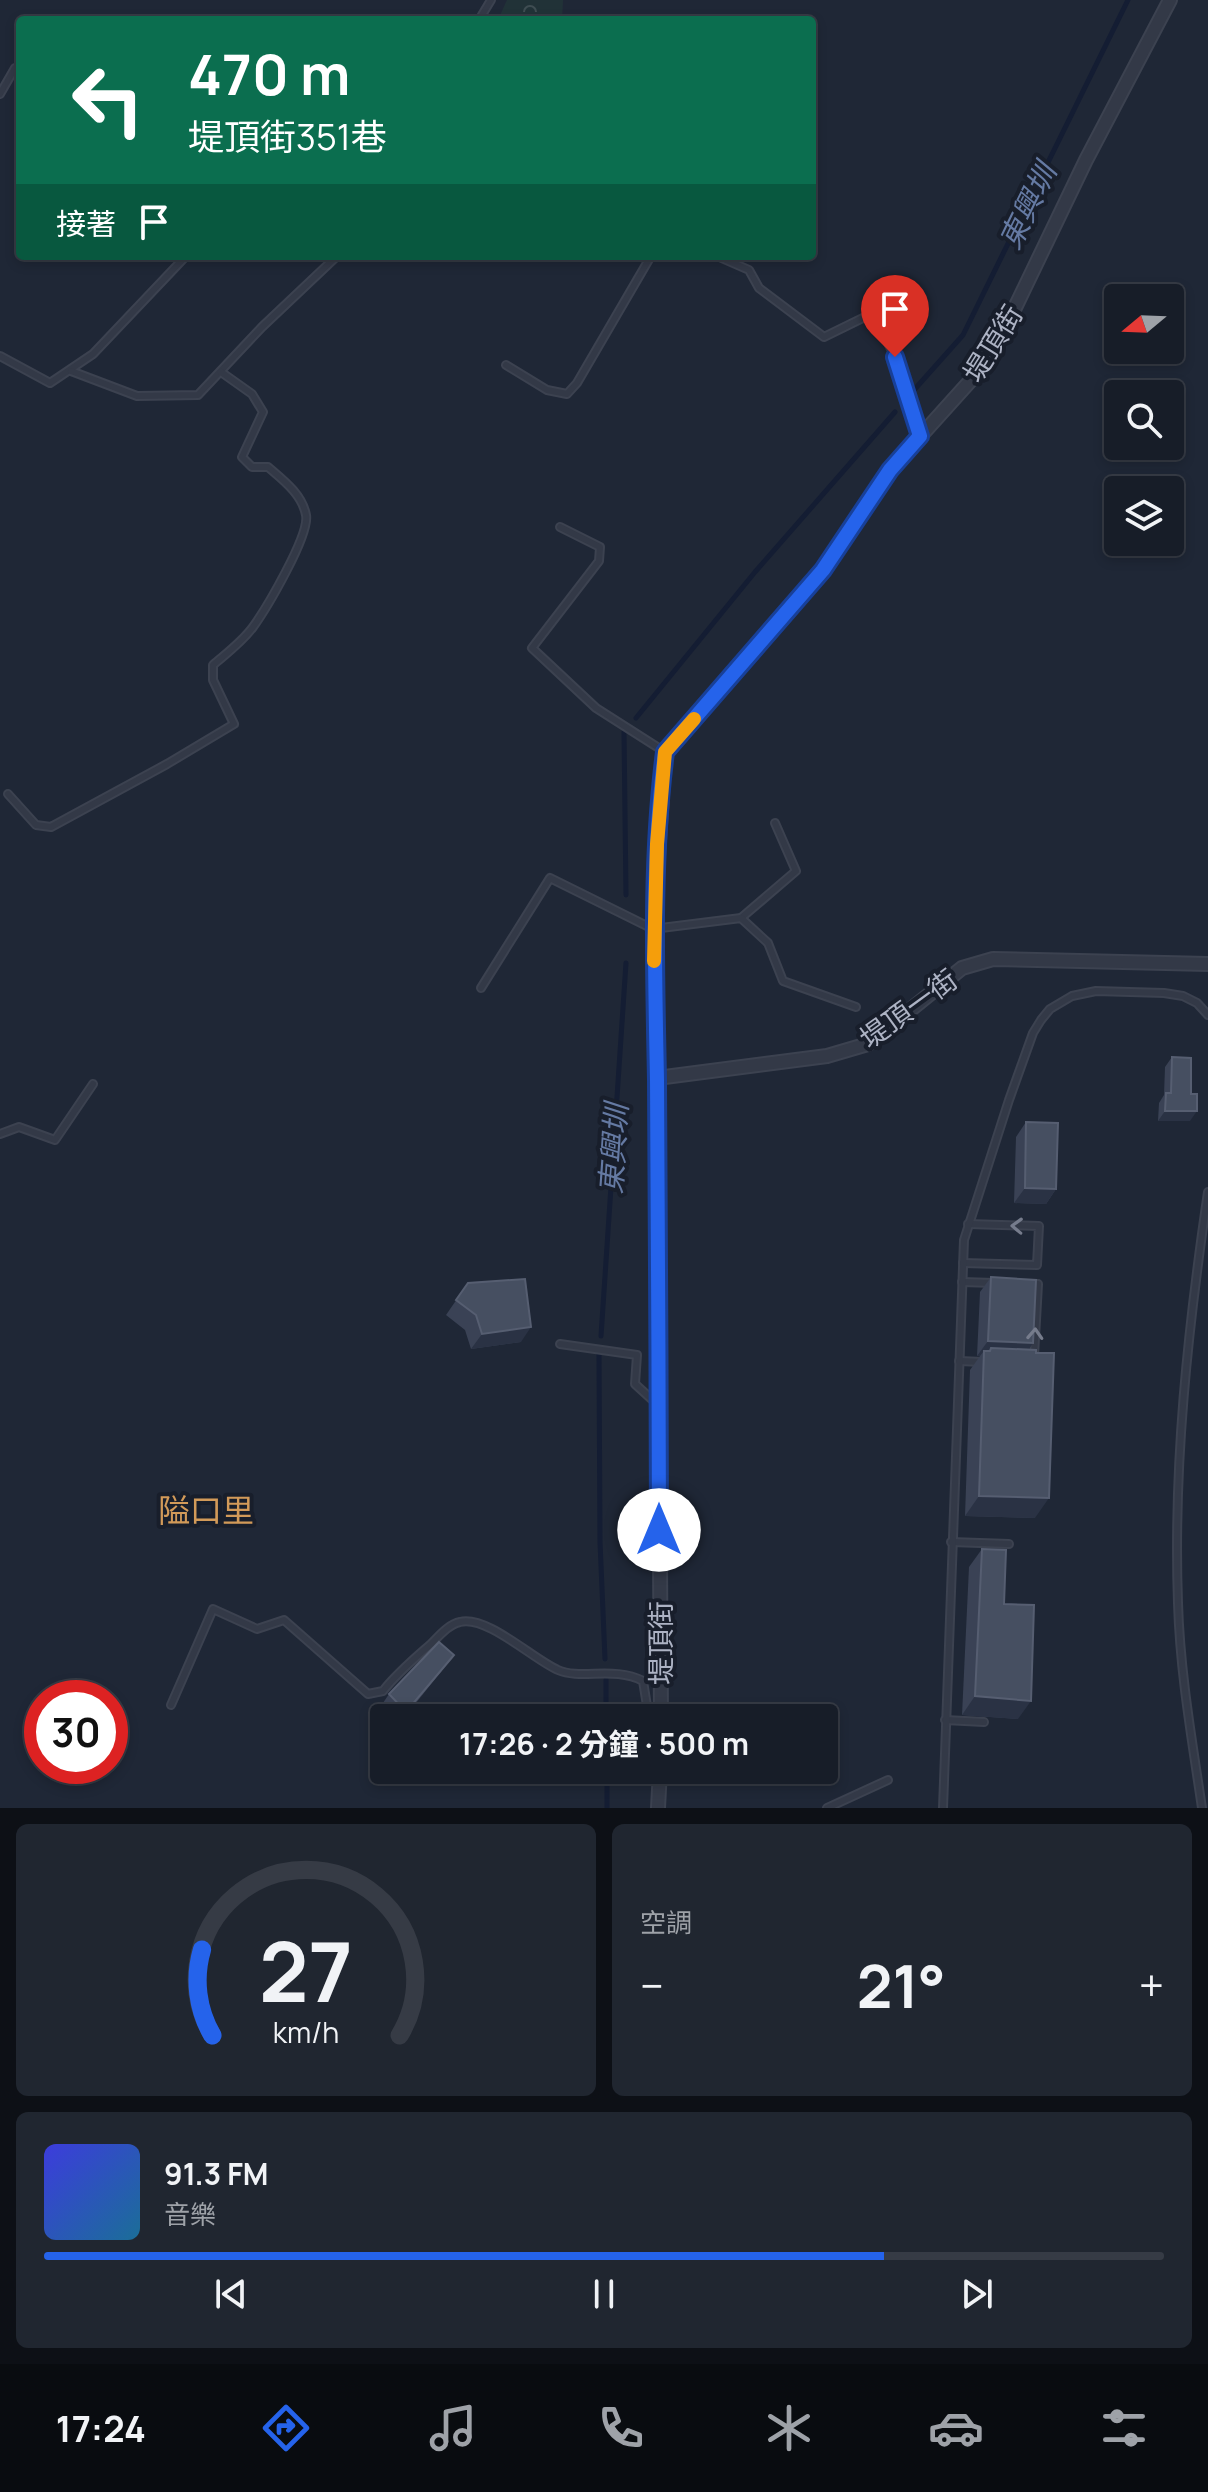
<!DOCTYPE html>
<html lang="zh-TW">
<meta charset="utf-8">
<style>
:root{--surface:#171d28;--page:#202630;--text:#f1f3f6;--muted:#9ea2a8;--line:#363b45;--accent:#2563eb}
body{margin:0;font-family:Manrope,"Noto Sans TC",sans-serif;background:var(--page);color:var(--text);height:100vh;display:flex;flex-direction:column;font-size:30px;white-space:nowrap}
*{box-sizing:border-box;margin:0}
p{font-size:26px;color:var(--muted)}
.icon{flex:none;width:44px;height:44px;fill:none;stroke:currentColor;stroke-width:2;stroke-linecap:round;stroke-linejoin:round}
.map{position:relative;height:1808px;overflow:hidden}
.panel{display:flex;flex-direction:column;gap:16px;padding:16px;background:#0d1016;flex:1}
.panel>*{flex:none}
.top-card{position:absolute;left:16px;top:16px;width:800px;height:244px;border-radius:8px;box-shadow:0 4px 12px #0003,0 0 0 2px var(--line);background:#0b6e4f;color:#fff;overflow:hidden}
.needle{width:52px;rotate:251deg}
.controls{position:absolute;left:1104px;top:284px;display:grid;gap:16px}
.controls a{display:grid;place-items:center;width:80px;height:80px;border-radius:8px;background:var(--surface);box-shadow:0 4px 12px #0003,0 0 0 2px var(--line);font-size:40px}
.speed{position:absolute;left:24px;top:1680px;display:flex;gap:16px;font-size:40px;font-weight:700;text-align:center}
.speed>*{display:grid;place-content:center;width:104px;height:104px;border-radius:50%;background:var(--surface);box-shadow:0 4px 12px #0003,0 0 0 2px var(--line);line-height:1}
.speed .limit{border:12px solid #d22;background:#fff;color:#111}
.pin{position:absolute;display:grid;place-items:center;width:68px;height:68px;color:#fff;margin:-82px -34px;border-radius:50% 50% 50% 0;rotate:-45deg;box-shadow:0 0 8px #0007}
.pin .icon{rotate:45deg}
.me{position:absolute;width:88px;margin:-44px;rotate:0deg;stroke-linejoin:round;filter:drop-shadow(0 0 6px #0008)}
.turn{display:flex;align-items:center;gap:28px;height:168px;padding:0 40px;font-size:36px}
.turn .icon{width:104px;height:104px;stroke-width:2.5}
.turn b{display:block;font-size:56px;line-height:68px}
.then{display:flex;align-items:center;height:76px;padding:0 40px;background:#0003;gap:16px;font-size:30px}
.big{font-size:60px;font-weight:700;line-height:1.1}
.panel .widget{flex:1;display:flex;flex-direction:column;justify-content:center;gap:12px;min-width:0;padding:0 28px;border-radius:12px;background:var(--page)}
.panel .dial{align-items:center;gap:0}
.dial svg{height:208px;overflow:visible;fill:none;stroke:var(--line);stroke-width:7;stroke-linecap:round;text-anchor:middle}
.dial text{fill:var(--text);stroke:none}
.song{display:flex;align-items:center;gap:24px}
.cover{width:96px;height:96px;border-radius:12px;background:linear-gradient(135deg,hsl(240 70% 55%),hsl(200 70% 35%))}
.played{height:8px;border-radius:4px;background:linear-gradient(90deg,var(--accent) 75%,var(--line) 75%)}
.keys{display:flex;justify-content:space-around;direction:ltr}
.heat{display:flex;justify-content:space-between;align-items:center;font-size:44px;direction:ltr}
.panel .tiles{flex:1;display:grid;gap:16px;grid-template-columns:1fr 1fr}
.widget:last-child{grid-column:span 2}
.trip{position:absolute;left:370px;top:1704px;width:468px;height:80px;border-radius:8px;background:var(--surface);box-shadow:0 4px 12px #0003,0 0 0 2px var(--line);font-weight:700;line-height:80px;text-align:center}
.tabs{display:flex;height:128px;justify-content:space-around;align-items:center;background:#090c10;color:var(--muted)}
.tabs .icon{width:56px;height:56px}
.tabs .active{color:var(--accent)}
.tabs b{font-size:36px;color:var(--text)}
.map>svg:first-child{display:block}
</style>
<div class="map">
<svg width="1208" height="1808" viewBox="0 0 1208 1808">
<defs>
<pattern id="forest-crowns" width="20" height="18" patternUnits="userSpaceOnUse" patternTransform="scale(2)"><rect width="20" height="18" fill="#213237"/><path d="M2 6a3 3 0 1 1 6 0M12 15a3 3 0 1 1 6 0" fill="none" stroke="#3f4d52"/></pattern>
</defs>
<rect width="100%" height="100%" fill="#1f2736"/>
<polygon fill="url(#forest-crowns)" points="507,0 563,0 562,20 498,20"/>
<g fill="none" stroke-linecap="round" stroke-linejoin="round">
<g stroke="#141d33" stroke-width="5">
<polyline points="906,399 963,335 1128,0"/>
<polyline points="636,718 755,572 895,412"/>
<polyline points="624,732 626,895"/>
<polyline points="601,1336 626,963"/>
<polyline points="599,1354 600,1542 605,1659"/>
<polyline points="606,1680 606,1718"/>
<polyline points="607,1770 607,1808"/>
</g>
<defs>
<g id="service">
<polyline points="479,20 491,0"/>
<polyline points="0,94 15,68"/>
<polyline points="717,256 749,270 759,288 824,337 873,313 895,357 920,436"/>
<polyline points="0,356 50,383 93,354 186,256"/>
<polyline points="506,365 547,390 567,394 577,383 651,256"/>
<polyline points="71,371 137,396 198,395 262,327 337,256"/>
<polyline points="560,527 600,547 599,561 532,648 596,708 665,752"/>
<path d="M8,794L36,825L51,827L167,764L234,724L213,680V665C227,653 242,642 253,627C266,609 310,535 306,515C302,494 283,480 268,467H252L242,457L263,412L252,394L221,372"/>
<polyline points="741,918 796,871 775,823"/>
<polyline points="481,988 550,878 653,929 741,918 768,943 783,981 856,1007"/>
<polyline points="0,1134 19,1127 55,1140 93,1084"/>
<polyline points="963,1263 1037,1265 1039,1226 968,1224"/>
<polyline points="962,1282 994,1283"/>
<polyline points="1029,1284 1038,1284 1034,1356"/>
<polyline points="560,1344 637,1355 635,1384 658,1405"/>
<polyline points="959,1361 983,1362"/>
<polyline points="951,1542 1009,1544"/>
<path d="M171,1705L213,1609L257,1629L284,1620L368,1694L383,1691C397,1673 414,1659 431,1644C439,1636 449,1624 460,1622C487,1615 534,1660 558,1670C581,1680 614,1666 643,1681L649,1718"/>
<polyline points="945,1720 984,1722"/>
<polyline points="827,1808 888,1780"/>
<polyline points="943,1808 964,1240 1009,1100 1033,1033 1041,1020 1050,1009 1072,996 1096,991 1164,993 1183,996 1197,1003 1208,1015"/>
<path d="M1202,1808C1192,1740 1180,1672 1178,1603C1173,1466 1188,1328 1208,1192"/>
</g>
<g id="minor">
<polyline points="657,1078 827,1056 868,1044 962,968 993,959 1208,964"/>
<polyline points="661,1718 657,1078 653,929 665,752 823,570 890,470 981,369 1011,316 1086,160 1170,0"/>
<polyline points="658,1808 660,1770"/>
</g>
</defs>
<use href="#service" stroke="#3c4250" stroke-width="10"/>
<use href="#minor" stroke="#3c4250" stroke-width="16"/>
<use href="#service" stroke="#333947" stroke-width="6"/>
<use href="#minor" stroke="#333947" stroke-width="12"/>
</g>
<g fill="#3a4255">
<polygon points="1172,1057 1190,1121 1158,1121 1159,1103 1164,1095 1165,1067"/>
<polygon points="1026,1122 1056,1189 1046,1204 1014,1203 1016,1137"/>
<polygon points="991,1277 1029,1350 1035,1518 965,1516 970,1370 980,1356 977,1356 980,1292"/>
<polygon points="468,1283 521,1342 471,1349 465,1330 446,1315"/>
<polygon points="982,1549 1004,1604 1018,1719 962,1715 969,1567"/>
<polygon points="443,1669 404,1718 387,1718 379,1709 389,1694"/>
</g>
<g fill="#2a3244">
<polygon points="1165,1111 1197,1111 1190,1121 1158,1121"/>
<polygon points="1025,1188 1056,1189 1046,1204 1014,1203"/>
<polygon points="531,1327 521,1342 471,1349 482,1334"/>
<polygon points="988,1341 1033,1343 1023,1358 990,1351 991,1348 985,1356 984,1351 980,1356 977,1356"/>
<polygon points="979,1496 1049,1498 1035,1518 965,1516"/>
<polygon points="454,1655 443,1669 402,1718 406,1712"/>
<polygon points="975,1696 1031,1701 1018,1719 962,1715"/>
</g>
<g fill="#464f61" stroke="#565e71" stroke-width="2">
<polygon points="1172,1057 1191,1058 1191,1094 1197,1094 1197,1111 1165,1111 1166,1093 1171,1093"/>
<polygon points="1026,1122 1058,1123 1056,1189 1025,1188"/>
<polygon points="991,1277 1036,1280 1033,1343 988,1341"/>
<polygon points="525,1279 531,1327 482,1334 476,1315 456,1300 468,1283"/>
<polygon points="991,1348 1036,1350 1036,1353 1054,1353 1049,1498 979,1496 984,1351 990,1351"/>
<polygon points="982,1549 1006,1550 1004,1604 1034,1605 1031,1701 975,1696"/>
<polygon points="439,1642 454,1655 406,1712 389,1694"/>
</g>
<defs><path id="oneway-chevron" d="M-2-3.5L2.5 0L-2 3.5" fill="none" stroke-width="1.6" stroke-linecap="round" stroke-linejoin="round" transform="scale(2)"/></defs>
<g stroke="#767c8c">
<use href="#oneway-chevron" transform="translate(1017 1226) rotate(-178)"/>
<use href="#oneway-chevron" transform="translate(1035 1334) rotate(-87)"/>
</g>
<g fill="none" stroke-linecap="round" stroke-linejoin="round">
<defs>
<path id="route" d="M659,1530C658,1380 659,1230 657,1080C655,970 651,862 665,752L823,570L890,470L920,436L895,357"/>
</defs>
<use href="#route" stroke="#184099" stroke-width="20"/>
<use href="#route" stroke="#2563eb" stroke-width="14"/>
<polyline stroke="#f59e0b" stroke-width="14" points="654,961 657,844 665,752 694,719"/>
</g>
<g text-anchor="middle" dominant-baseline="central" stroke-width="8" stroke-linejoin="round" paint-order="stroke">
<g font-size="28" fill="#adb3c4" stroke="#181e2b">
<text transform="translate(992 343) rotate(-58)">堤頂街</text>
<text transform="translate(908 1008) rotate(-36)">堤頂一街</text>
<text transform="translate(660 1643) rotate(-90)">堤頂街</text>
</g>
<g font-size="30" font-style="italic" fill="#657aa3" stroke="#181e2b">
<text transform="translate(1027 206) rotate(-64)">東興圳</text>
<text transform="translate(613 1149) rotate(-86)">東興圳</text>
</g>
<g font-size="32" fill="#d29a59" stroke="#181e2b">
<text x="206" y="1510">隘口里</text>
</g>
</g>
</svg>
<div class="controls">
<a><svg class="needle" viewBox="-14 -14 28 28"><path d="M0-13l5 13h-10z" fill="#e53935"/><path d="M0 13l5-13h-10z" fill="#9ea2a8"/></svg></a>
<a><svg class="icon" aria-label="search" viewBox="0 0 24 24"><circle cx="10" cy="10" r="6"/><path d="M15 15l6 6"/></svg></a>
<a><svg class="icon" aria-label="layers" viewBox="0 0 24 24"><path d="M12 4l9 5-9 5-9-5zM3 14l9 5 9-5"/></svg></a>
</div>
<div class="speed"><div class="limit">30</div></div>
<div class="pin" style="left:895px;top:357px;background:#d93025"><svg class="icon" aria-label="arrive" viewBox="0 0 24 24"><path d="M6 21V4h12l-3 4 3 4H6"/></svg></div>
<svg class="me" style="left:659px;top:1530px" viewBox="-20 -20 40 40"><circle r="19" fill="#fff"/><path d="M0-13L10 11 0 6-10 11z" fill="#2563eb"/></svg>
<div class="trip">17:26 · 2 分鐘 · 500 m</div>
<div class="top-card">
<div class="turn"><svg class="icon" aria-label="left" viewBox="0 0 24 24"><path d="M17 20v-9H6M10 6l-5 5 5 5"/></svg><div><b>470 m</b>堤頂街351巷</div></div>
<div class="then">接著<svg class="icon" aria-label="arrive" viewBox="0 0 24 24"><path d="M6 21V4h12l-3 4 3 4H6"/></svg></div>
</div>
</div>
<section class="panel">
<div class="tiles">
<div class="widget dial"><svg viewBox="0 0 100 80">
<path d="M14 69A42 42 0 1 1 86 69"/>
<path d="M14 69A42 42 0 0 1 10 36" stroke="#2563eb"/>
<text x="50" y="56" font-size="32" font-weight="700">27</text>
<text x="50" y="72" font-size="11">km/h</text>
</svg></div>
<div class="widget"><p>空調</p>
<div class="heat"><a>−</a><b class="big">21°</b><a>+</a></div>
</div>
<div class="widget">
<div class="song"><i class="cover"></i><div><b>91.3 FM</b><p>音樂</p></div></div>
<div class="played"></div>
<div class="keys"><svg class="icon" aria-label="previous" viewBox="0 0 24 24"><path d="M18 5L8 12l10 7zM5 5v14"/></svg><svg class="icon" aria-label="pause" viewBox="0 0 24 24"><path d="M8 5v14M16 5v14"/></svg><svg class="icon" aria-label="next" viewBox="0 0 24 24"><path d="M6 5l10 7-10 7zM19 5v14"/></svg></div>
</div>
</div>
</section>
<nav class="tabs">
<b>17:24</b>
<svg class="icon active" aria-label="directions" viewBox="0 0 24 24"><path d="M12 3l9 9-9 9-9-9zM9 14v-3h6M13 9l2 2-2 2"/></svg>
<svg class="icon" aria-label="music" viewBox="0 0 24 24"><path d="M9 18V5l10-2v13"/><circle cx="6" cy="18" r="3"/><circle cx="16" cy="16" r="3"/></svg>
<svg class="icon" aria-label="phone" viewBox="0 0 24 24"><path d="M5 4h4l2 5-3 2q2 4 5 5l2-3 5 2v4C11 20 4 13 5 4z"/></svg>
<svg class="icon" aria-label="climate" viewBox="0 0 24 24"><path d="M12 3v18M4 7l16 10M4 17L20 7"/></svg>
<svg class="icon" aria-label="car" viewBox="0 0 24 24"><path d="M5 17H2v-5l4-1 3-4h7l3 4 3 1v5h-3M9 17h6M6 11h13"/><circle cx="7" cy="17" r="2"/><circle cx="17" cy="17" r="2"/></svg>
<svg class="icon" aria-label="filters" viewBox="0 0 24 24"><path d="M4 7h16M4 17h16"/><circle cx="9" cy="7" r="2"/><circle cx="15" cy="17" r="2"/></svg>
</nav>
